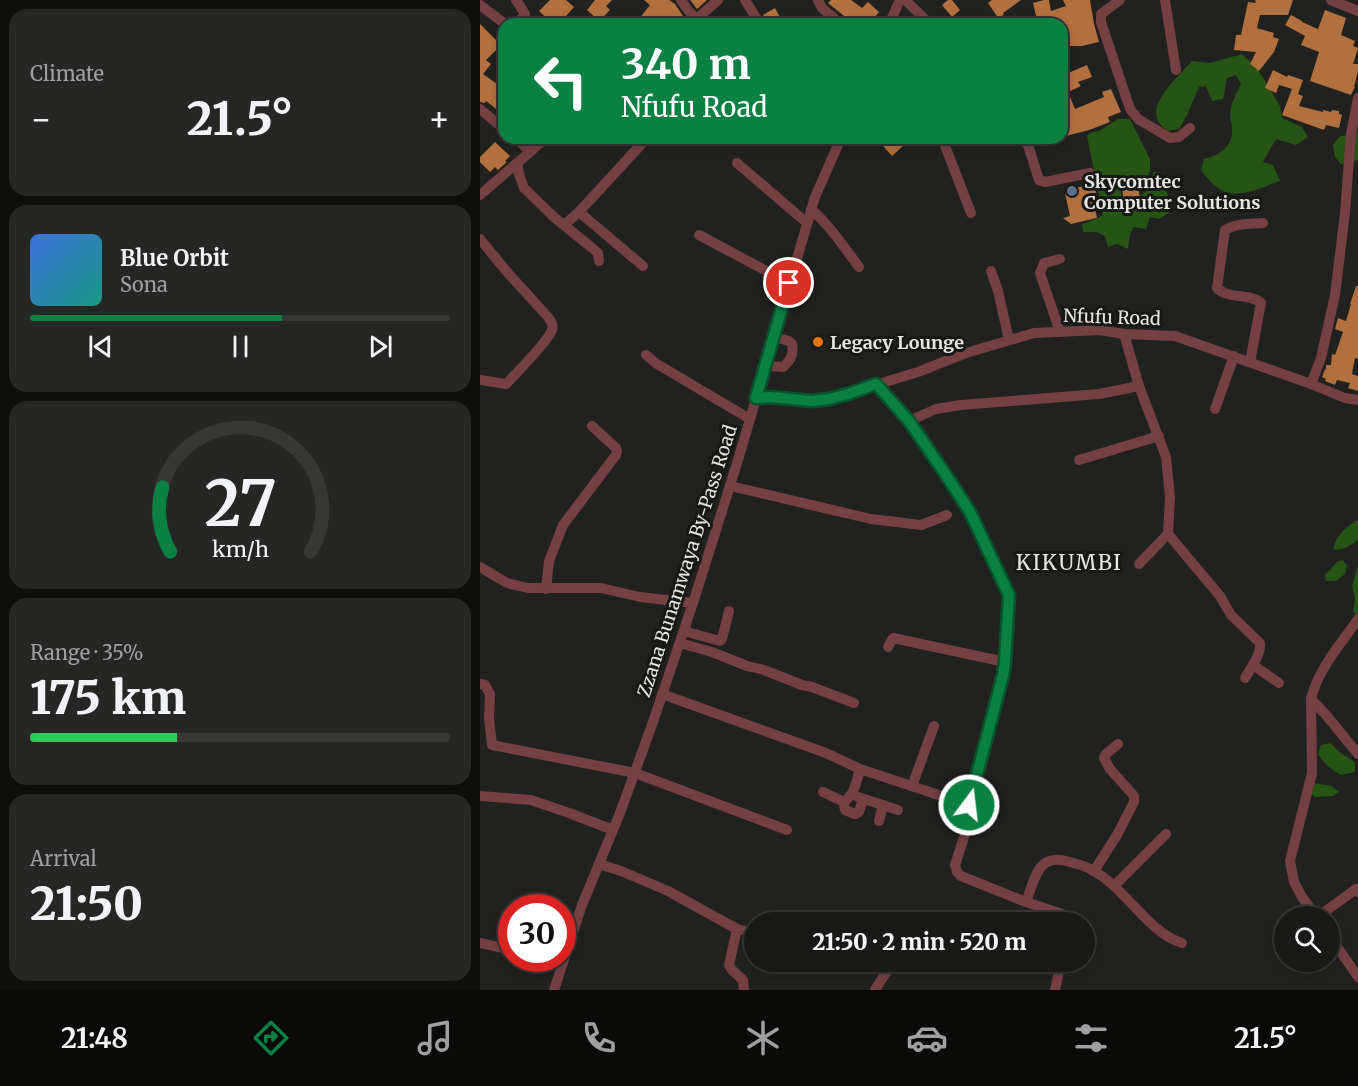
<!DOCTYPE html>
<meta charset="utf-8">
<style>
:root{--surface:#191917;--page:#262624;--text:#f1f3f6;--muted:#9fa0a1;--line:#373836;--accent:#0b8043}
body{margin:0;font-family:Merriweather,serif;background:var(--page);color:var(--text);height:100vh;display:flex;flex-direction:column;font-size:22px;white-space:nowrap}
*{box-sizing:border-box;margin:0}
p{font-size:20px;color:var(--muted)}
.icon{flex:none;width:33px;height:33px;fill:none;stroke:currentColor;stroke-width:2;stroke-linecap:round;stroke-linejoin:round}
.map{position:relative;flex:1;overflow:hidden}
.panel{display:flex;flex-direction:column;gap:9px;padding:9px;background:#0e0e0d;width:480px}
.panel>*{flex:none}
.hud{position:absolute;left:18px;top:18px;width:570px;height:126px;border-radius:18px;box-shadow:0 3px 9px #0003,0 0 0 2px var(--line);background:#0b8043;color:#fff;overflow:hidden}
.tools{position:absolute;left:794px;top:906px;display:grid;gap:12px}
.tools a{display:grid;place-items:center;width:66px;height:66px;border-radius:50%;background:var(--surface);box-shadow:0 3px 9px #0003,0 0 0 2px var(--line);font-size:30px}
.speed{position:absolute;left:18px;top:894px;display:flex;gap:12px;font-size:30px;font-weight:700;text-align:center}
.speed>*{display:grid;place-content:center;width:78px;height:78px;border-radius:50%;background:var(--surface);box-shadow:0 3px 9px #0003,0 0 0 2px var(--line);line-height:1}
.speed .limit{border:9px solid #d22;background:#fff;color:#111}
.pin{position:absolute;display:grid;place-items:center;width:51px;height:51px;color:#fff;margin:-26px;border:3px solid #fff;border-radius:50%;box-shadow:0 2px 6px #0007}
.me{position:absolute;width:66px;margin:-33px;rotate:15deg;stroke-linejoin:round;filter:drop-shadow(0 0 4px #0008)}
.turn{display:flex;align-items:center;gap:21px;height:126px;padding:0 24px;font-size:27px}
.turn .icon{width:78px;height:78px;stroke-width:2.5}
.turn b{display:block;font-size:42px;line-height:51px}
.big{font-size:45px;font-weight:800;line-height:1.1}
.panel .tile{flex:1;display:flex;flex-direction:column;justify-content:center;gap:9px;min-width:0;padding:0 21px;border-radius:18px;background:var(--page)}
.panel .dial{align-items:center;gap:0}
.dial svg{height:156px;overflow:visible;fill:none;stroke:var(--line);stroke-width:7;stroke-linecap:round;text-anchor:middle}
.dial text{fill:var(--text);stroke:none}
.song{display:flex;align-items:center;gap:18px}
.cover{width:72px;height:72px;border-radius:9px;background:linear-gradient(135deg,hsl(220 70% 55%),hsl(170 70% 35%))}
.played{height:6px;border-radius:3px;background:linear-gradient(90deg,var(--accent) 60%,var(--line) 60%)}
.keys{display:flex;justify-content:space-around;direction:ltr}
.heat{display:flex;justify-content:space-between;align-items:center;font-size:33px;direction:ltr}
.charge{height:9px;border-radius:4px;background:linear-gradient(90deg,#34c759 35%,var(--line) 0)}
.trip{position:absolute;left:264px;top:912px;width:351px;height:60px;border-radius:30px;background:var(--surface);box-shadow:0 3px 9px #0003,0 0 0 2px var(--line);font-weight:800;line-height:60px;text-align:center}
.dock{display:flex;height:96px;justify-content:space-around;align-items:center;background:#0a0a09;color:var(--muted)}
.dock .icon{width:42px;height:42px}
.dock .selected{color:var(--accent)}
.dock b{font-size:27px;color:var(--text)}
main{display:flex;flex:1;min-height:0}
.map>svg:first-child{display:block}
</style>
<main>
<section class="panel">
<div class="tile"><p>Climate</p>
<div class="heat"><a>−</a><b class="big">21.5°</b><a>+</a></div>
</div>
<div class="tile">
<div class="song"><i class="cover"></i><div><b>Blue Orbit</b><p>Sona</p></div></div>
<div class="played"></div>
<div class="keys"><svg class="icon" aria-label="previous" viewBox="0 0 24 24"><path d="M18 5L8 12l10 7zM5 5v14"/></svg><svg class="icon" aria-label="pause" viewBox="0 0 24 24"><path d="M8 5v14M16 5v14"/></svg><svg class="icon" aria-label="next" viewBox="0 0 24 24"><path d="M6 5l10 7-10 7zM19 5v14"/></svg></div>
</div>
<div class="tile dial"><svg viewBox="0 0 100 80">
<path d="M14 69A42 42 0 1 1 86 69"/>
<path d="M14 69A42 42 0 0 1 10 36" stroke="#0b8043"/>
<text x="50" y="56" font-size="32" font-weight="700">27</text>
<text x="50" y="72" font-size="11">km/h</text>
</svg></div>
<div class="tile"><p>Range · 35%</p><b class="big">175 km</b><div class="charge"></div></div>
<div class="tile"><p>Arrival</p><b class="big">21:50</b></div>
</section>
<div class="map">
<svg width="878" height="990" viewBox="0 0 878 990">
<rect width="100%" height="100%" fill="#21211f"/>
<g fill="#255414">
<path d="M762,54L777,68L800,106L802,118L822,127L828,137L816,145L796,139L783,162L793,165L800,181C786,186 761,198 745,192C736,189 726,177 721,170L724,159C741,155 754,146 752,126C752,122 750,121 750,116C750,105 756,94 761,84L756,75L747,78L743,99L732,101L726,86L719,87L707,115L699,129L688,131C656,111 698,78 712,61L730,63Z"/>
<polygon points="638,119 650,119 670,159 670,171 666,181 654,180 640,185 642,198 654,202 673,185 673,172 678,172 686,188 692,211 679,219 670,217 666,229 654,227 650,234 648,249 637,244 628,247 625,236 616,232 603,232 602,224 616,219 623,215 607,136 610,133 621,130"/>
<polygon points="878,130 878,160 861,164 855,157 853,145 860,136 877,134"/>
<path d="M875,521H878V540C871,545 861,552 853,549C857,535 864,529 875,521Z"/>
<polygon points="862,560 867,565 865,574 856,581 846,581 845,575 857,562"/>
<polygon points="878,565 878,615 873,612 875,598 872,586"/>
<path d="M850,743L862,754L875,762V772L861,775C851,769 844,764 838,754L841,745Z"/>
<polygon points="834,783 852,786 859,792 853,796 835,797 832,794"/>
</g>
<g fill="#b1703d">
<polygon points="70,0 86,0 94,7 85,17 93,24 73,24 59,11"/>
<polygon points="115,0 132,0 126,6 130,10 119,21 107,10"/>
<polygon points="164,0 189,0 195,4 203,16 196,24 175,24 169,18 164,24 155,24 170,5"/>
<polygon points="210,0 227,0 217,9"/>
<polygon points="351,0 371,0 382,8 388,2 399,12 389,24 374,24 348,3"/>
<polygon points="468,0 472,0 480,10 472,17 462,5"/>
<polygon points="512,0 541,0 523,13 524,14 519,19 508,3"/>
<polygon points="564,0 569,0 571,11 586,6 583,0 610,0 614,24 619,42 602,46 585,46 584,31 582,31 582,24 558,24 553,3"/>
<polygon points="775,0 813,0 808,15 780,15 777,28 794,33 793,37 799,39 794,52 779,71 770,64 776,52 754,50 756,35 761,35 768,2 776,3"/>
<polygon points="295,8 300,17 308,24 287,24 283,15"/>
<polygon points="845,10 866,18 861,35 875,41 873,46 878,48 873,64 878,64 878,71 874,87 875,87 871,95 830,81 839,52 821,45 825,36 805,25 811,15 822,21 822,22 838,29"/>
<polygon points="0,24 21,45 6,60 11,64 3,74 24,89 24,115 6,101 5,103 0,102"/>
<polygon points="607,65 612,77 598,82 601,86 588,92 595,109 624,97 622,92 631,89 641,112 628,117 630,122 609,130 582,137 582,77 586,86 586,74"/>
<polygon points="793,70 807,77 808,75 823,80 818,94 823,96 819,106 843,112 843,110 851,112 852,110 859,111 859,114 862,115 859,128 846,125 844,130 802,115 812,89 799,85 796,93 785,88"/>
<polygon points="411,138 418,138 424,145 412,156 403,146"/>
<polygon points="15,142 30,156 25,161 27,162 18,170 15,167 10,172 0,162 0,157"/>
<polygon points="611,185 611,187 615,186 617,198 613,199 617,218 591,224 583,218 590,216 585,193 588,193 587,189"/>
<polygon points="658,186 660,199 644,201 642,189"/>
<polygon points="876,286 878,286 878,359 875,358 872,374 878,376 878,391 868,388 870,383 857,380 855,385 845,381 846,379 842,377 845,369 846,370 846,365 851,365 852,354 855,355 863,332 855,329 858,318 866,321 871,304 870,304"/>
</g>
<g fill="none" stroke-linecap="round" stroke-linejoin="round">
<g stroke="#754041" stroke-width="10">
<polyline points="36,0 45,14 37,24"/>
<polyline points="201,0 207,9 216,19"/>
<polyline points="265,0 280,24"/>
<polyline points="338,0 342,8 361,24"/>
<polyline points="425,0 450,24"/>
<polyline points="640,0 621,14 621,22 650,109 658,119 690,138 699,137 710,128"/>
<polyline points="685,0 696,70"/>
<polyline points="851,0 878,11"/>
<polyline points="0,5 25,24"/>
<polyline points="211,24 238,0"/>
<polyline points="409,24 420,0"/>
<polyline points="0,109 24,129"/>
<polyline points="35,138 50,151"/>
<polyline points="462,138 491,213"/>
<polyline points="521,138 527,140 535,138"/>
<polyline points="541,138 548,145 559,180 565,182 610,173"/>
<polyline points="37,163 39,174 44,188 75,218 111,247 118,253 119,261"/>
<polyline points="257,163 327,223"/>
<polyline points="0,195 66,138"/>
<path d="M331,209C350,226 364,247 379,267"/>
<polyline points="99,212 167,138"/>
<polyline points="84,225 99,212 163,266"/>
<polyline points="219,235 309,283"/>
<path d="M0,239L28,273L68,317C71,321 74,325 72,330C67,343 37,372 26,384L0,380"/>
<polyline points="511,271 518,291 529,340"/>
<polyline points="580,332 560,273 564,263 580,259"/>
<polyline points="644,334 659,386 686,457 690,497 688,534 659,564"/>
<polyline points="166,355 177,364 270,419"/>
<path d="M770,362L781,303C769,292 748,300 737,288L745,230C756,223 770,224 783,223"/>
<path d="M285,366L303,367C311,361 314,354 312,344L309,341L294,337"/>
<polyline points="396,384 429,421 454,456 490,512 529,595 525,662 520,687 489,805"/>
<polyline points="831,384 841,358 855,295 865,213 871,134 878,98"/>
<polyline points="276,398 290,397 319,401 332,401 349,399 438,372 486,353 554,333 620,330 644,334 695,336 831,384 865,398 878,400"/>
<polyline points="735,409 754,356"/>
<polyline points="429,421 456,409 481,405 619,394 659,386"/>
<polyline points="599,460 679,436"/>
<polyline points="250,486 391,519 441,525 467,515"/>
<path d="M688,534L740,596L751,615L780,643C781,655 771,668 765,678"/>
<polyline points="0,567 27,583 48,588 121,588 160,597 213,603"/>
<polyline points="66,589 69,561 83,525 136,455 137,451 136,448 112,426"/>
<polyline points="204,631 240,641 242,639 249,611"/>
<polyline points="200,643 232,652 267,666 284,670 322,685 332,687 374,703"/>
<polyline points="408,647 413,638 525,662"/>
<polyline points="773,665 799,683"/>
<polyline points="0,684 5,685 10,694 9,718 12,745 155,773 307,830"/>
<polyline points="182,694 346,753 380,769 489,805 489,822 475,865 477,872 481,876 546,902 582,914 588,922"/>
<polyline points="831,699 846,715 878,754"/>
<path d="M380,769C378,776 376,786 372,793C368,801 362,799 365,810L375,814L379,812L383,799"/>
<polyline points="432,786 454,726"/>
<polyline points="343,792 364,802"/>
<polyline points="0,796 51,800 89,813 133,830"/>
<polyline points="378,797 418,810"/>
<polyline points="399,821 403,805"/>
<polyline points="119,864 141,871 188,891 257,929 274,933"/>
<polyline points="614,871 637,835 654,802 654,796 630,769 624,758 626,754 638,744"/>
<polyline points="634,886 686,834"/>
<path d="M546,902C550,892 555,871 564,864C572,858 581,859 590,862C597,864 606,866 612,870C645,887 667,932 702,943"/>
<path d="M836,916L822,897L814,882L810,861L832,773L831,699C838,669 861,644 878,619"/>
<polyline points="839,916 876,889 878,892"/>
<polyline points="257,929 249,965 252,970 263,980 264,990"/>
<polyline points="849,935 878,977"/>
<polyline points="0,943 32,950"/>
<polyline points="65,958 83,963"/>
<polyline points="74,990 102,905 140,813 173,722 215,597 258,460 335,197 361,138"/>
<polyline points="395,990 407,971 409,962"/>
<polyline points="575,990 581,962"/>
</g>
</g>
<g fill="none" stroke-linecap="round" stroke-linejoin="round">
<defs>
<polyline id="route" points="309,283 276,398 290,397 332,401 349,399 368,394 396,384 429,421 466,475 490,512 529,595 525,662 523,675 489,805"/>
</defs>
<use href="#route" stroke="#07532c" stroke-width="15"/>
<use href="#route" stroke="#0b8043" stroke-width="10"/>
</g>
<circle fill="#5c6f8a" stroke="#181816" stroke-width="2" cx="592" cy="191" r="6"/>
<circle fill="#e8710a" stroke="#181816" stroke-width="2" cx="338" cy="342" r="6"/>
<g text-anchor="middle" dominant-baseline="central" stroke-width="6" stroke-linejoin="round" paint-order="stroke">
<g font-size="18" font-weight="bold" fill="#e5e5e3" stroke="#181816" text-anchor="start">
<text x="604" y="181">Skycomtec<tspan x="604" dy="21">Computer Solutions</tspan></text>
<text x="350" y="342">Legacy Lounge</text>
</g>
<g font-size="18" fill="#e5e5e3" stroke="#181816">
<text transform="translate(632 317) rotate(2)">Nfufu Road</text>
<text transform="translate(207 561) rotate(-72)">Zzana Bunamwaya By-Pass Road</text>
</g>
<g font-size="21" letter-spacing="1.5" fill="#e5e5e3" stroke="#181816">
<text x="589" y="562">KIKUMBI</text>
</g>
</g>
</svg>
<div class="tools">
<a><svg class="icon" aria-label="search" viewBox="0 0 24 24"><circle cx="10" cy="10" r="6"/><path d="M15 15l6 6"/></svg></a>
</div>
<div class="speed"><div class="limit">30</div></div>
<div class="pin" style="left:309px;top:283px;background:#d93025"><svg class="icon" aria-label="arrive" viewBox="0 0 24 24"><path d="M6 21V4h12l-3 4 3 4H6"/></svg></div>
<svg class="me" style="left:489px;top:805px" viewBox="-20 -20 40 40"><circle r="17" fill="#0b8043" stroke="#fff" stroke-width="3"/><path d="M0-11L8 9 0 5-8 9z" fill="#fff"/></svg>
<div class="trip">21:50 · 2 min · 520 m</div>
<div class="hud">
<div class="turn"><svg class="icon" aria-label="left" viewBox="0 0 24 24"><path d="M17 20v-9H6M10 6l-5 5 5 5"/></svg><div><b>340 m</b>Nfufu Road</div></div>
</div>
</div>
</main>
<nav class="dock">
<b>21:48</b>
<svg class="icon selected" aria-label="directions" viewBox="0 0 24 24"><path d="M12 3l9 9-9 9-9-9zM9 14v-3h6M13 9l2 2-2 2"/></svg>
<svg class="icon" aria-label="music" viewBox="0 0 24 24"><path d="M9 18V5l10-2v13"/><circle cx="6" cy="18" r="3"/><circle cx="16" cy="16" r="3"/></svg>
<svg class="icon" aria-label="phone" viewBox="0 0 24 24"><path d="M5 4h4l2 5-3 2q2 4 5 5l2-3 5 2v4C11 20 4 13 5 4z"/></svg>
<svg class="icon" aria-label="climate" viewBox="0 0 24 24"><path d="M12 3v18M4 7l16 10M4 17L20 7"/></svg>
<svg class="icon" aria-label="car" viewBox="0 0 24 24"><path d="M5 17H2v-5l4-1 3-4h7l3 4 3 1v5h-3M9 17h6M6 11h13"/><circle cx="7" cy="17" r="2"/><circle cx="17" cy="17" r="2"/></svg>
<svg class="icon" aria-label="filters" viewBox="0 0 24 24"><path d="M4 7h16M4 17h16"/><circle cx="9" cy="7" r="2"/><circle cx="15" cy="17" r="2"/></svg>
<b>21.5°</b>
</nav>
